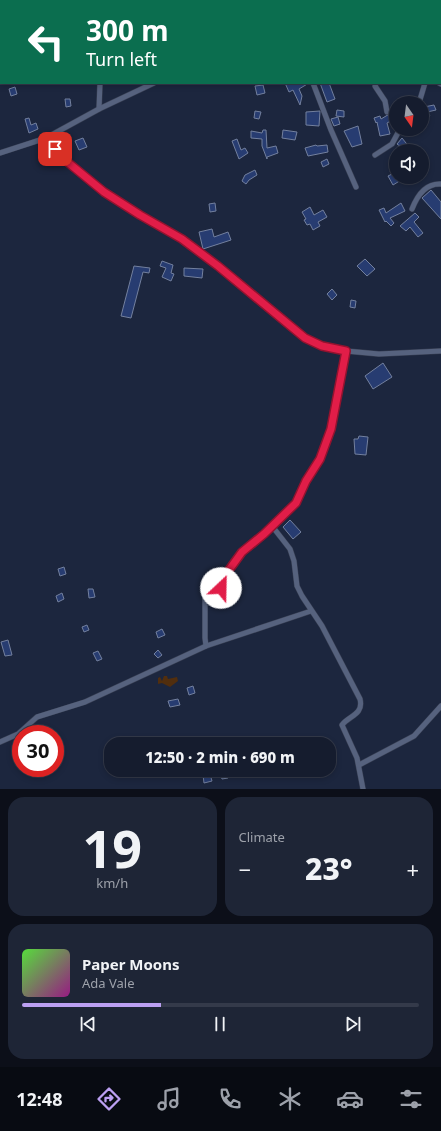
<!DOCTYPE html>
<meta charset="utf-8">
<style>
:root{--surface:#151c2e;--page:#1e2536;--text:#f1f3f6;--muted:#9da1aa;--line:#343a4a;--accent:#bca0f2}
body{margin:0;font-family:"Noto Sans",sans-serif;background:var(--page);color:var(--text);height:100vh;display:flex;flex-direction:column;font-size:15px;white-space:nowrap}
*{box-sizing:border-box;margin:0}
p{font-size:13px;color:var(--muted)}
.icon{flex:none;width:22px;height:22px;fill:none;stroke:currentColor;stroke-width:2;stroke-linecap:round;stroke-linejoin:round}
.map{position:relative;height:789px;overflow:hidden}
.drawer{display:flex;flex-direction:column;gap:8px;padding:8px;background:#0c0f19;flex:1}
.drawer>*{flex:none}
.banner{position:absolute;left:0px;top:0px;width:441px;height:84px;box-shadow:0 2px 6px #0003,0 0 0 1px var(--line);background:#0b6e4f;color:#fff;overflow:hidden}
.needle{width:26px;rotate:166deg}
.fabs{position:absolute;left:389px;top:96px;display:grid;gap:8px}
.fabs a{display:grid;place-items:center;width:40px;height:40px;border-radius:50%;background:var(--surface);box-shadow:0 2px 6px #0003,0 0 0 1px var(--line);font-size:20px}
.speed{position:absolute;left:12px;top:725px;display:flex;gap:8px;font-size:20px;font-weight:700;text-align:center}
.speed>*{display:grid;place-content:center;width:52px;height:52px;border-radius:50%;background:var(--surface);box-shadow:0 2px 6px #0003,0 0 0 1px var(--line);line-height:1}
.speed .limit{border:6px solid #d22;background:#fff;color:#111}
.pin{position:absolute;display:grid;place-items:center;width:34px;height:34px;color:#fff;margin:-17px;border-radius:8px;box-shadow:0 2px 6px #0006}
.me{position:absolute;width:44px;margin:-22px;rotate:24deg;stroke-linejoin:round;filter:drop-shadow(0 0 3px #0008)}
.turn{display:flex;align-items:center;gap:14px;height:84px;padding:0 20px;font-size:18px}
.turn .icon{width:52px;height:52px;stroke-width:2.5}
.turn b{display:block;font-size:28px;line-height:34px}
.big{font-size:30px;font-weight:800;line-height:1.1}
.drawer .widget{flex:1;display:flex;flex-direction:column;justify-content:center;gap:6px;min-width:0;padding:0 14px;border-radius:16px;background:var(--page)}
.drawer .dial{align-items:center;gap:0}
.dial b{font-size:52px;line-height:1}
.song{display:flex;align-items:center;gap:12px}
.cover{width:48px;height:48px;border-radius:6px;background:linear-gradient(135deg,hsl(110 70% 55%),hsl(310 70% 35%))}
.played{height:4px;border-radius:2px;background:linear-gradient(90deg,var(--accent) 35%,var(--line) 35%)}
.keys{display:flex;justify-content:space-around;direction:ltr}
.heat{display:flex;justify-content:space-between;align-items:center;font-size:22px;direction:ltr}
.drawer .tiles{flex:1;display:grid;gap:8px;grid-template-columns:1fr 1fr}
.widget:last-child{grid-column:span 2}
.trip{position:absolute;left:104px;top:737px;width:232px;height:40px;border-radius:16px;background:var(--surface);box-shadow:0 2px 6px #0003,0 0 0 1px var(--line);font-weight:800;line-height:40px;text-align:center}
.dock{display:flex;height:64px;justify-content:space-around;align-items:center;background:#080b12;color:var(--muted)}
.dock .icon{width:28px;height:28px}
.dock .current{color:var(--accent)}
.dock b{font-size:18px;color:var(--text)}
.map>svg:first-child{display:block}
</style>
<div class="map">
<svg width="441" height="789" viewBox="0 0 441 789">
<rect width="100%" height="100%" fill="#1c263e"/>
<polygon fill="#512e0e" points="164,676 167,676 168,679 177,677 178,681 170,687 162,683 158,684 158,678 160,677 162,681"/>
<g fill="#273c71" stroke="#73809e">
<polygon points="285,83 309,83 299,89 302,96 300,105 293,90 289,92"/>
<polygon points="320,83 329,83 335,99 327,102"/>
<polygon points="263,85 265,93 257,95 255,86"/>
<polygon points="15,87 17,94 11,96 9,89"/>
<polygon points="65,99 70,99 71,106 66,107"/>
<polygon points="434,105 436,110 427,112 430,116 426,120 422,115 422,106 424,107"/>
<polygon points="337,110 344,111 344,117 336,116"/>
<polygon points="255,111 261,112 259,119 254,118"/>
<polygon points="320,111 319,126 306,125 306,112"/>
<polygon points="391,113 394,119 387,123 390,134 380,136 377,122 376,123 374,118 380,116 381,119"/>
<polygon points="338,117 340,124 334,126 331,119"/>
<polygon points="29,118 31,125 36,123 38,129 29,133 25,119"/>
<polygon points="358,126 362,144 352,147 344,131"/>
<polygon points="263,130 266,130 267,148 276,146 278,153 267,157 267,159 262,146 262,139 251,138 251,131 262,133"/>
<polygon points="283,130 297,132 295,140 282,138"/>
<polygon points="83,138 87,147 79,150 75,141"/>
<polygon points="402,138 410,148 407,151 397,144"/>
<polygon points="237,139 241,150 245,148 248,153 239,159 232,141"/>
<polygon points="316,145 317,146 327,145 328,152 308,156 305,148"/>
<polygon points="327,159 329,164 323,167 321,162"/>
<polygon points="396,168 396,177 406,177 393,185 388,176 392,174 390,171"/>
<polygon points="255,170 257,175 249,180 246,184 242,181 245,175"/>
<polygon points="431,190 441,202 441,219 422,198"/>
<polygon points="215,203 216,211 210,212 209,204"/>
<polygon points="401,203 405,211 390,218 394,223 391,226 386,221 385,222 379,210 384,208 386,213"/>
<polygon points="310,207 314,215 323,210 327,217 318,222 320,226 313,230 310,224 307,225 304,220 306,219 302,212"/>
<polygon points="415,213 419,217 414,222 423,233 418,237 410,227 406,231 400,226"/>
<polygon points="212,229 214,237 228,232 231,240 203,249 199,232"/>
<polygon points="365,259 375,269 367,276 357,266"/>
<polygon points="162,261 173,265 171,273 174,274 171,281 162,277 166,268 160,266"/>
<polygon points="134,266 150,268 149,273 143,272 131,318 121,316"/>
<polygon points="184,268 203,269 202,278 184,276"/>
<polygon points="332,289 337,295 332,300 327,294"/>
<polygon points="351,300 356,301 355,308 350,307"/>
<polygon points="383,363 392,377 373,389 365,376"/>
<polygon points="359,436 368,437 366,455 355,454 354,439 358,439"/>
<polygon points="290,520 301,532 293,539 283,527"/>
<polygon points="64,567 66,574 60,576 58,569"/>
<polygon points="88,589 93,589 95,597 89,598"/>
<polygon points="62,593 64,599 58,602 56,596"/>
<polygon points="87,625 89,630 84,632 82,627"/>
<polygon points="162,629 165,635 158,638 156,632"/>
<polygon points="8,640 12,655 5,656 1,642"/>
<polygon points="158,650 162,655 158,658 154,654"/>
<polygon points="98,651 102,659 97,661 93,653"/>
<polygon points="193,686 195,693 189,695 187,688"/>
<polygon points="178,699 180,705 170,707 168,701"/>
<polygon points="226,772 228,778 222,779 220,773"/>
<polygon points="210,774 212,781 204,783 203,775"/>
</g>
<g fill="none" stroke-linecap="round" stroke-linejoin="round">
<defs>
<g id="street">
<polyline points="86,0 87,1"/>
<polyline points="248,0 248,1"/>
<polyline points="366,0 366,1"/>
<polyline points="339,1 341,0"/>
<polyline points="440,39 441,38"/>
<polyline points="313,83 331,130 356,187"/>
<polyline points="376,83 375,86 385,101 387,112"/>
<polyline points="439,83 441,84"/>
<polyline points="419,103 425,83"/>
<polyline points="99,109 100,83"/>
<polyline points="46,138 65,160 104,193 140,215 183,239 245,288 283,321 314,343 346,351 379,354 441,351"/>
<polyline points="0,153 46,138 99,109 154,83"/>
<polyline points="375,155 392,144 400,129"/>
<path d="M412,209C417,196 425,183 441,184"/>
<path d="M272,526L290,549L294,561L297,586L302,596L322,626L360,699C364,715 348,716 342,725L357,758L363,789"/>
<polyline points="206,646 205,638 205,598 221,588 229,570 242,552 264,534 296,503 306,481 320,459 325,447 331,429 346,351"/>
<polyline points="0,742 18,734 37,717 85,702 206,646 311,611"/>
<polyline points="359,765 414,736 441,706"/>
</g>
</defs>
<use href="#street" stroke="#394054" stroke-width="6"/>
<use href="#street" stroke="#56627e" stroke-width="5"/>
</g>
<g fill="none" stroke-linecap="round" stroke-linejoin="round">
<defs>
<polyline id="route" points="55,149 65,160 104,192 140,215 182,239 218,266 305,338 322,346 346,351 331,429 320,459 306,481 296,503 264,534 242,552 229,570 221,588"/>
</defs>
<use href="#route" stroke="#92132f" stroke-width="10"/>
<use href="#route" stroke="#e11d48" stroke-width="7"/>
</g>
</svg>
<div class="fabs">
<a><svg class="needle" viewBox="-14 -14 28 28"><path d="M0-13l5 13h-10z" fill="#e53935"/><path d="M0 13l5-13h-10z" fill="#9da1aa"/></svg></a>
<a><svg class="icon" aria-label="sound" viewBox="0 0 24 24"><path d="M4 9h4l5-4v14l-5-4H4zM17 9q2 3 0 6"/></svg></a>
</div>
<div class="speed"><div class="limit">30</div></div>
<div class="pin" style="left:55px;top:149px;background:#d93025"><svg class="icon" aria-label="arrive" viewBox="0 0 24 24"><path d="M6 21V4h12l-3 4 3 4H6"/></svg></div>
<svg class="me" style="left:221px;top:588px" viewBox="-20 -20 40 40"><circle r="19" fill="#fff"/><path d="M0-13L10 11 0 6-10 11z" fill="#e11d48"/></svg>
<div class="trip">12:50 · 2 min · 690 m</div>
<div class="banner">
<div class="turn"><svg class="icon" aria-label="left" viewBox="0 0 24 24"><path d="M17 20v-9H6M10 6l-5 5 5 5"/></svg><div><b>300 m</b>Turn left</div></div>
</div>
</div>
<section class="drawer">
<div class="tiles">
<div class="widget dial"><b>19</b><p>km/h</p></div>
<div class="widget"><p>Climate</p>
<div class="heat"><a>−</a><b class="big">23°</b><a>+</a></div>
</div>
<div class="widget">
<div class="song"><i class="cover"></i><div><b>Paper Moons</b><p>Ada Vale</p></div></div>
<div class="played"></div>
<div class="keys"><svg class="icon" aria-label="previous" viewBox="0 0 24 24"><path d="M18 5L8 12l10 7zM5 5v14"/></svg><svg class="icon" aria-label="pause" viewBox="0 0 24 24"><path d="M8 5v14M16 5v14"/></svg><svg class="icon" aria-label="next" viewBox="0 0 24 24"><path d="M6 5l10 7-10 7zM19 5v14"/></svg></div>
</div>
</div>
</section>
<nav class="dock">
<b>12:48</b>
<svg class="icon current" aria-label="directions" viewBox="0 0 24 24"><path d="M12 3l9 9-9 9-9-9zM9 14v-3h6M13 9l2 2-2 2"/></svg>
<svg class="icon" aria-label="music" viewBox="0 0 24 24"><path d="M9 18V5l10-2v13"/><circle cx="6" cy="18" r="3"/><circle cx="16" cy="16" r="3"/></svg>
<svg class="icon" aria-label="phone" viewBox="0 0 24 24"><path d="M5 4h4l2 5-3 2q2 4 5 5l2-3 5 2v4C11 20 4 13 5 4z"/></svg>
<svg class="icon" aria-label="climate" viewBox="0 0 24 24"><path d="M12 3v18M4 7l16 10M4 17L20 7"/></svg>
<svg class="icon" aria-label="car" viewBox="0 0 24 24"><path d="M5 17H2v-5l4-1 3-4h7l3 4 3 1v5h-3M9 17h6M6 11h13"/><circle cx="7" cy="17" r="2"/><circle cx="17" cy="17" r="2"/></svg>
<svg class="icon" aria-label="filters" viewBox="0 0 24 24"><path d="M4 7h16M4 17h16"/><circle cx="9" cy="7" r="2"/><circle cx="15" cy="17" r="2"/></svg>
</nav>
